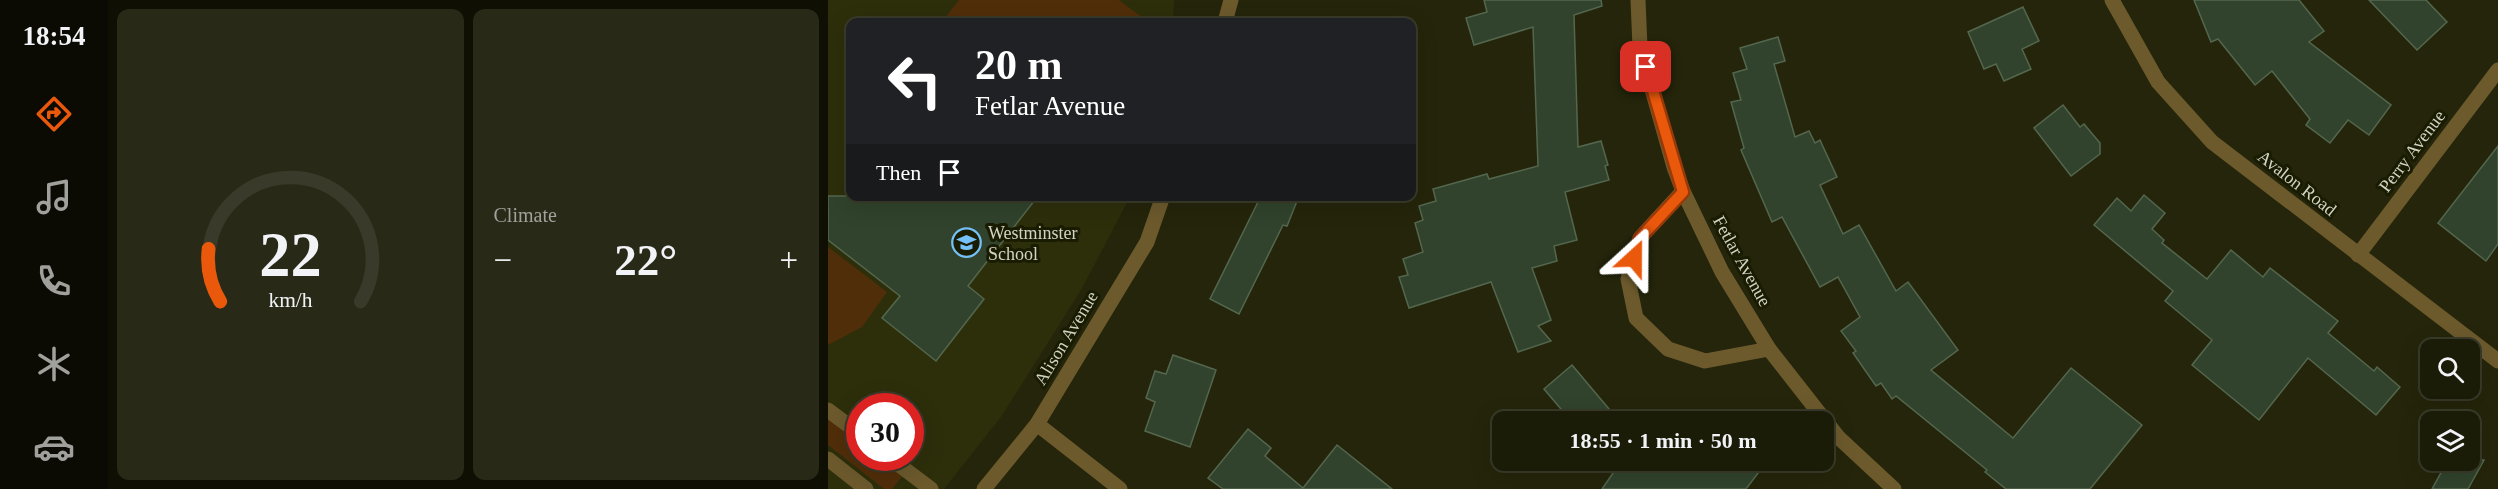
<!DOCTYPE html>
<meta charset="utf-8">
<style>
:root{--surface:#1b1c08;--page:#282916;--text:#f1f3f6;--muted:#a0a19c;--line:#393a29;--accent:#ea580c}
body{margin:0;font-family:Georgia,serif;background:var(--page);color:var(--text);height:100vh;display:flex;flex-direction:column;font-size:22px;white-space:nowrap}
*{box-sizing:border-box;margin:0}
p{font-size:20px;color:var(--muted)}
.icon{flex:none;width:33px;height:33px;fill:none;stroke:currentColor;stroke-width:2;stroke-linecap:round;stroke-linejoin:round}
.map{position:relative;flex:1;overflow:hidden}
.panel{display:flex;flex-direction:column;gap:9px;padding:9px;background:#0f0f04;width:720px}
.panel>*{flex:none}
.top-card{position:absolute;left:18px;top:18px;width:570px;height:183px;border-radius:12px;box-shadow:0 6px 24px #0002,0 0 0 2px var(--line);background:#202124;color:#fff;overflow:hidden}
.controls{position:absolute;left:1592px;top:339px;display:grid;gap:12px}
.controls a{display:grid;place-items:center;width:60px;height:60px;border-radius:12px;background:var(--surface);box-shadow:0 6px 24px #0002,0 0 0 2px var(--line);font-size:30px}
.speed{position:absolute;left:18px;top:393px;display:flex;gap:12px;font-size:30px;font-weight:700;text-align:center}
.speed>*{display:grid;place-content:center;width:78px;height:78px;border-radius:50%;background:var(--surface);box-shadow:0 6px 24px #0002,0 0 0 2px var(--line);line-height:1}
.speed .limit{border:9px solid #d22;background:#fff;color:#111}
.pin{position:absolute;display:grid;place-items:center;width:51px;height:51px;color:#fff;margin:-26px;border-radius:12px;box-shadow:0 3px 9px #0006}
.me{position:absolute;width:66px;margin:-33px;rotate:24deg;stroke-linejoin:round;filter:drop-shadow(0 0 4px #0008)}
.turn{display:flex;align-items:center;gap:21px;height:126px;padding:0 30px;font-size:27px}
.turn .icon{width:78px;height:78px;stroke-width:2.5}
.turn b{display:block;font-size:42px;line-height:51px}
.then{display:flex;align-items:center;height:57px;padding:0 30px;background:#0003;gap:12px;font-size:22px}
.big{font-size:45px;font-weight:700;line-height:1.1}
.panel .card{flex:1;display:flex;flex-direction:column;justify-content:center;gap:9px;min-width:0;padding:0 21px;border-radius:12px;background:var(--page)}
.panel .dial{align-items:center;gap:0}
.dial svg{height:156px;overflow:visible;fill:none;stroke:var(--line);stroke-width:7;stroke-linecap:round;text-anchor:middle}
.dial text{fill:var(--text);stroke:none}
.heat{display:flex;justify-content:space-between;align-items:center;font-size:33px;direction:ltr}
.panel .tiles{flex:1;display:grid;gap:9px;grid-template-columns:repeat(2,1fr)}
.trip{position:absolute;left:664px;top:411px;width:342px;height:60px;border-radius:12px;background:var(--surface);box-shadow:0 6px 24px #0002,0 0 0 2px var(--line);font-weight:700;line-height:60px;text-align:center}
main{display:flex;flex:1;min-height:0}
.tab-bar{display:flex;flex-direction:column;width:108px;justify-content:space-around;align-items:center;background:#0b0b03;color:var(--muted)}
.tab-bar .icon{width:42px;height:42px}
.tab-bar .on{color:var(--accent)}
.tab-bar b{font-size:27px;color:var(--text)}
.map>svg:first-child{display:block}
</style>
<main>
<nav class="tab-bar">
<b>18:54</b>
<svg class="icon on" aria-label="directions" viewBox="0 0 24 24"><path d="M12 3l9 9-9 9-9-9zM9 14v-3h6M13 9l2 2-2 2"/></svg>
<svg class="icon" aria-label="music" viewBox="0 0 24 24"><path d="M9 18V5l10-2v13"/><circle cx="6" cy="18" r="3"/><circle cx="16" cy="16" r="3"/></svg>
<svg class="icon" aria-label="phone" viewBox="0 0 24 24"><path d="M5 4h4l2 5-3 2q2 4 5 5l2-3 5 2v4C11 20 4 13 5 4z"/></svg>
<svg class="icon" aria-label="climate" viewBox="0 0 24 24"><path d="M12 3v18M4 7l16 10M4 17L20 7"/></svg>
<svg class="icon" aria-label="car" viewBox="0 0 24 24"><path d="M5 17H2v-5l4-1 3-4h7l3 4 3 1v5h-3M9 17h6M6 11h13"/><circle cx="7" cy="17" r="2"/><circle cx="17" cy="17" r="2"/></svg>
</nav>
<section class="panel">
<div class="tiles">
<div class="card dial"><svg viewBox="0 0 100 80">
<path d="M14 69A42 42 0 1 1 86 69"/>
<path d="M14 69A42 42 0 0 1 8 42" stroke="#ea580c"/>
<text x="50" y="56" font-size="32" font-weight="700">22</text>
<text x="50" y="72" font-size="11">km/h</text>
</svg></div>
<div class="card"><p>Climate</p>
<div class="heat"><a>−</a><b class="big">22°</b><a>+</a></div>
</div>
</div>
</section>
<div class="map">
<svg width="1670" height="489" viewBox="0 0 1670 489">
<rect width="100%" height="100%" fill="#24250a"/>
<path fill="#2d2f0b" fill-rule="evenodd" d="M0,0H346L345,22H22V196L302,197L253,290L173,417L116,489H0ZM32,406H82V458H32Z"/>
<g fill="#512e0a">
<polygon points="131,0 291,0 320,22 114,22"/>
<polygon points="0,247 59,292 34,327 0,345"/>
<polygon points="0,416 31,441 32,458 53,458 75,475 64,489 56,489 0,445"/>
</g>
<g fill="#31432c" stroke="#54674e" stroke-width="1.5">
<polygon points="656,0 773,0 774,6 746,15 750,147 773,141 780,165 777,166 781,180 737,192 749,240 726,246 729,261 704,268 723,320 710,326 723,341 690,352 663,282 581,308 571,277 580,275 575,259 595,252 587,223 595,220 591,206 608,201 605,189 659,174 661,179 710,166 705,27 646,45 638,18 659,12"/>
<polygon points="1366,0 1471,0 1496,31 1481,42 1563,105 1541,135 1520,120 1502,143 1478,125 1482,119 1444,71 1427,85 1390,39 1383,42"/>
<polygon points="1541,0 1598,0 1619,22 1589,50"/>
<polygon points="1195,7 1211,41 1194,49 1203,69 1176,81 1168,64 1156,69 1140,32"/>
<polygon points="950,37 957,61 946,64 967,137 981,131 987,143 992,140 1009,177 992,185 1015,234 1031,225 1068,291 1080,282 1130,350 1103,370 1185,438 1243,368 1314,425 1262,489 1178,489 1157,472 1159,470 1068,396 1064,399 1053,383 1048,386 1025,353 1028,351 1013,331 1032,317 1010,277 992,287 954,217 944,222 913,150 916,148 903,102 913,100 905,73 919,69 912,48"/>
<polygon points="1235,105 1252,127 1256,124 1272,143 1272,154 1243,176 1206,128"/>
<polygon points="1670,146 1670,244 1658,261 1610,223"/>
<polygon points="1316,195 1337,213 1324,229 1336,240 1334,243 1379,279 1403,250 1435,277 1442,268 1510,321 1500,333 1546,371 1549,367 1572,387 1548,415 1480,358 1431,420 1364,365 1384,340 1337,301 1345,291 1266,225 1289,198 1303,211"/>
<polygon points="0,196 210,196 140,286 156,299 108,361 54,318 72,296 0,240"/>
<polygon points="433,196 471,196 459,226 455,225 411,314 382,299"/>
<polygon points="345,355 388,370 362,447 317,431 327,402 318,398 327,371 338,374"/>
<polygon points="744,365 792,422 744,422 716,389"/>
<polygon points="420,429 443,448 437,456 475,488 509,445 564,489 395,489 380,478"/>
<polygon points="794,460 940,460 918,489 774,489"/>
<polygon points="1620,460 1656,460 1640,489 1604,489"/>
</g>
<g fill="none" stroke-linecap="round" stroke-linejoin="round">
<g stroke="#6c5a2d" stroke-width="15">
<polyline points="810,0 812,47 846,167 855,191 894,272 941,349 1010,437 1066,489"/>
<polyline points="1284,0 1330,82 1384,142 1670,361"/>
<polyline points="397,22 403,0"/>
<polyline points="855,191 812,238 800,279 808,318 840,349 877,361 941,349"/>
<polyline points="1530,255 1670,70"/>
<polyline points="0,410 32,434"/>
<polyline points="209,424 292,489"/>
<polyline points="62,458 103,489"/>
<polyline points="0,459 38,489"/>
<polyline points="156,489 209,424 319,242 335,196"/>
</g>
</g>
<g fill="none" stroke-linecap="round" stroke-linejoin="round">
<defs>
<polyline id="route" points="806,258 812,238 855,192 818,67"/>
</defs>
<use href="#route" stroke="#983908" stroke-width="15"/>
<use href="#route" stroke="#ea580c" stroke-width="10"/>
</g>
<defs>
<symbol id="school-ring" viewBox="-11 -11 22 22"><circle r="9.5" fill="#1a1c02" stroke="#75c0f6" stroke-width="1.5"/><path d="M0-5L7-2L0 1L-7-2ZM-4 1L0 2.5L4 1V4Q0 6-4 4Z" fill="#75c0f6"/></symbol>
</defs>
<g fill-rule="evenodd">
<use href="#school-ring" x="122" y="226" width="33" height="33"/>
</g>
<g text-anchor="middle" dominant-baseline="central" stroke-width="6" stroke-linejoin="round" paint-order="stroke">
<g font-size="18" fill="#d2d4c4" stroke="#1a1c02">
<text transform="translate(1584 151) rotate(-53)">Perry Avenue</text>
<text transform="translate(1469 183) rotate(38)">Avalon Road</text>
<text transform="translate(914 261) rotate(61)">Fetlar Avenue</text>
<text transform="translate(238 338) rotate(-59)">Alison Avenue</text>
</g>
<g font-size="18" fill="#d2d4c4" stroke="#1a1c02" text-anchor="start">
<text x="160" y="233">Westminster<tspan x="160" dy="21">School</tspan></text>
</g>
</g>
</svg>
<div class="controls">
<a><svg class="icon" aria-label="search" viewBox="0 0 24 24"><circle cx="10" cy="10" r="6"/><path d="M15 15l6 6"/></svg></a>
<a><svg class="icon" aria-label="layers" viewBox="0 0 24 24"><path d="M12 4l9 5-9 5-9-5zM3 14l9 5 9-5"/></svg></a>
</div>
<div class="speed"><div class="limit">30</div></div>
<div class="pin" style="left:818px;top:67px;background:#d93025"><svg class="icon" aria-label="arrive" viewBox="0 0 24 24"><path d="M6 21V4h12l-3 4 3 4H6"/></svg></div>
<svg class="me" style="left:806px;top:258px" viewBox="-20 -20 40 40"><path d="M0-17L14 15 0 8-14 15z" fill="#ea580c" stroke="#fff" stroke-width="4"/></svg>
<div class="trip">18:55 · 1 min · 50 m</div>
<div class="top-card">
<div class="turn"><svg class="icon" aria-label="left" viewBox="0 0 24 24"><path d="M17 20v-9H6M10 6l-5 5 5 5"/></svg><div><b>20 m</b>Fetlar Avenue</div></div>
<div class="then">Then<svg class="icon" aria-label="arrive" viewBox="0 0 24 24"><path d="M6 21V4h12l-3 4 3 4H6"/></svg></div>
</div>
</div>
</main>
